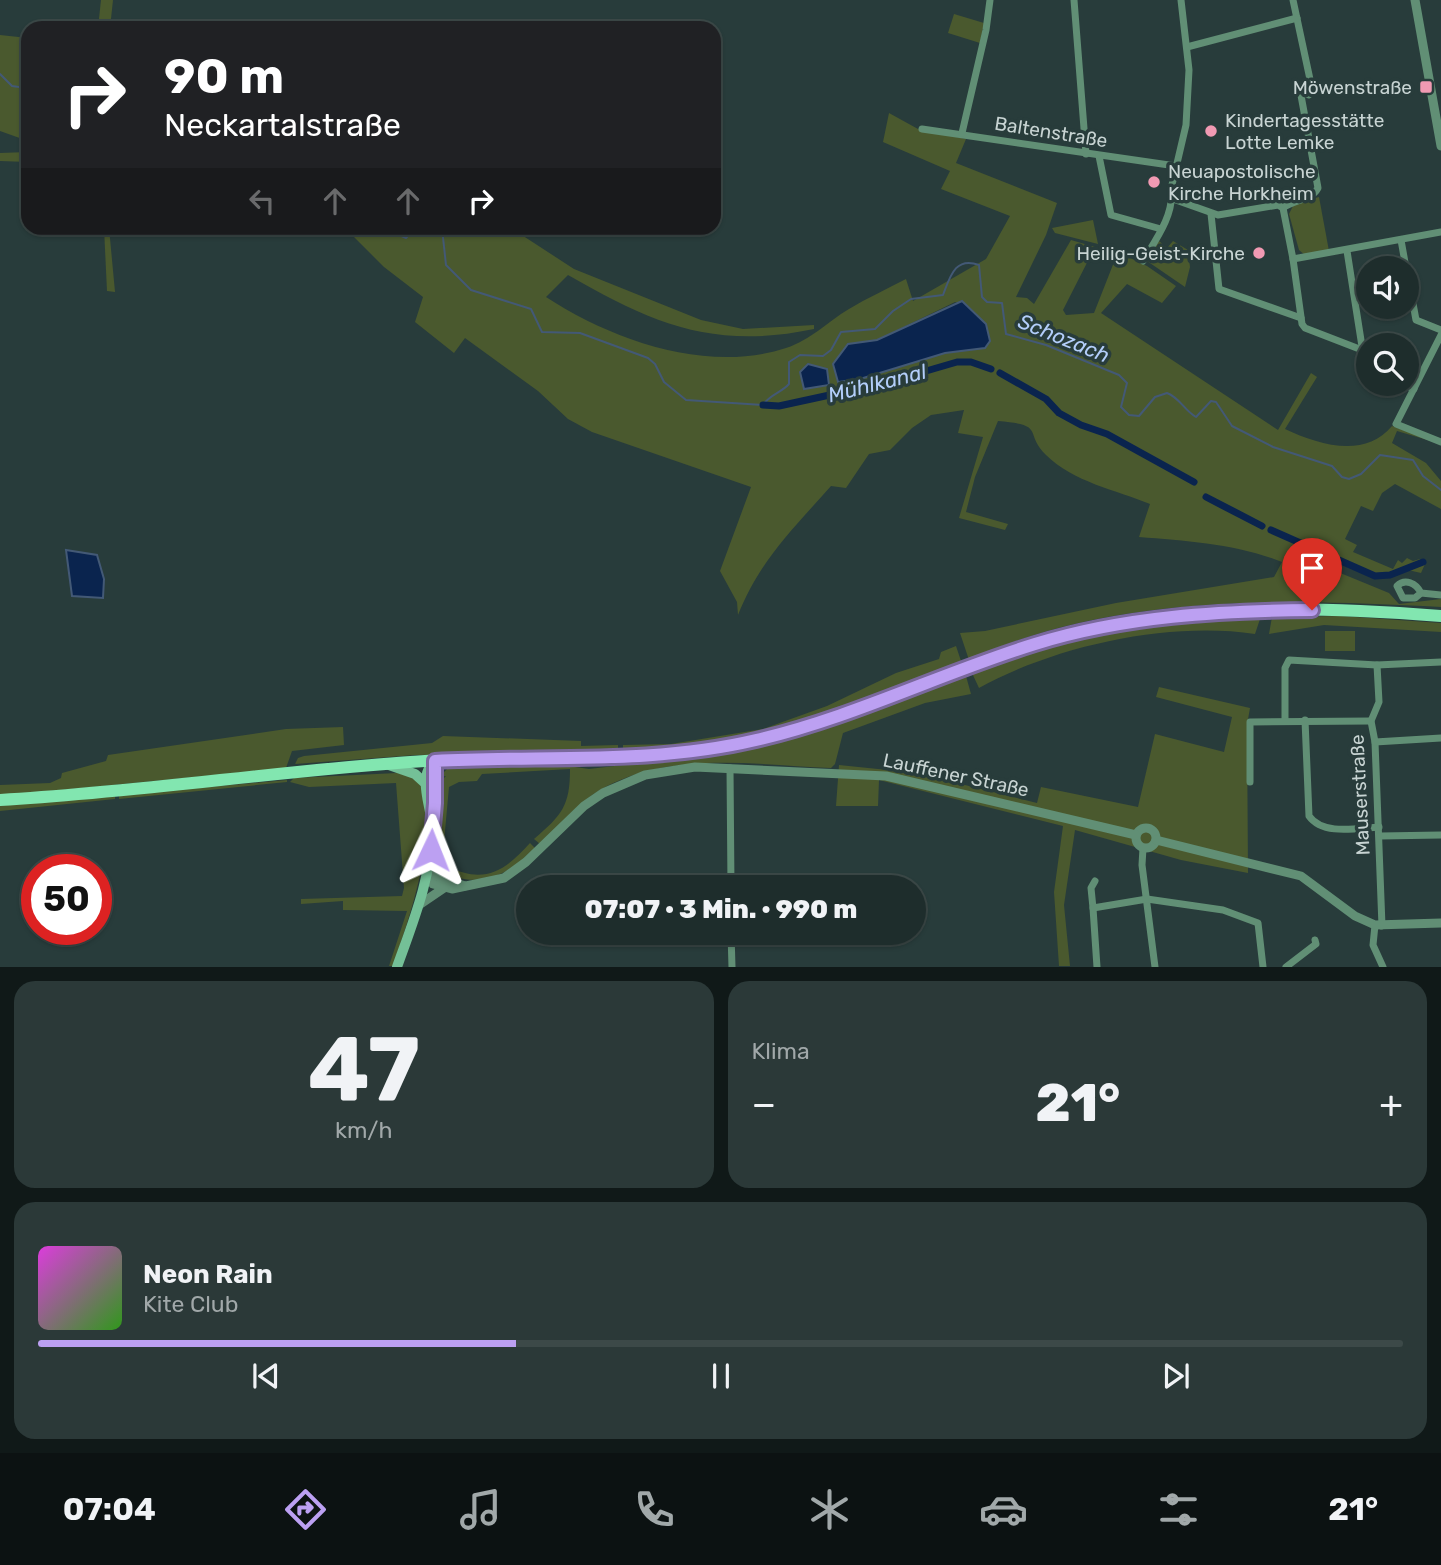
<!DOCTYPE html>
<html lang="de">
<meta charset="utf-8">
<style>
:root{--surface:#1e2d2c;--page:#2b3938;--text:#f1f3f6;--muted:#a1a8a9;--line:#3c4948;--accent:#bca0f2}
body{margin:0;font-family:Rubik,sans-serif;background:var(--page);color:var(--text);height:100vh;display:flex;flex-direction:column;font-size:26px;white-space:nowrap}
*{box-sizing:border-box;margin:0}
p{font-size:23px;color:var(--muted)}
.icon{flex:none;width:38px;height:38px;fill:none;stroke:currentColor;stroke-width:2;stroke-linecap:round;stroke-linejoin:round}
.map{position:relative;height:967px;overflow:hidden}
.sheet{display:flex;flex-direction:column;gap:14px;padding:14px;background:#101918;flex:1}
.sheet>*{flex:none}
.hud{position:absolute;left:21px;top:21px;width:700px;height:214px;border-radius:21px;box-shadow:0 2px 5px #0004,0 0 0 2px var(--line);background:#202124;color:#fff;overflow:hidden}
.tools{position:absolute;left:1356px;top:256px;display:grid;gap:14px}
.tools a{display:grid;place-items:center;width:63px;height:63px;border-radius:50%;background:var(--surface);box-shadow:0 2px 5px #0004,0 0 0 2px var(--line);font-size:35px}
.speed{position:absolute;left:21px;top:854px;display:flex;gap:14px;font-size:35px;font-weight:700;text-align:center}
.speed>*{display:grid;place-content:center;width:91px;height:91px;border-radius:50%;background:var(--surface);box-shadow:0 2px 5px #0004,0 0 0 2px var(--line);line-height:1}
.speed .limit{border:10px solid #d22;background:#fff;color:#111}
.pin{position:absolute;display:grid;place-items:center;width:60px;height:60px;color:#fff;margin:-72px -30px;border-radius:50% 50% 50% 0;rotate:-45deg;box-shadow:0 0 7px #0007}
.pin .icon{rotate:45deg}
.me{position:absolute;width:77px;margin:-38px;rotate:2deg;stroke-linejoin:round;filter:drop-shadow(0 0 5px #0008)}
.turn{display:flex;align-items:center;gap:24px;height:147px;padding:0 28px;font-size:32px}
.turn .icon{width:91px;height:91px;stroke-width:2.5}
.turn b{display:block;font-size:49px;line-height:60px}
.lanes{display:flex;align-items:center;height:66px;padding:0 28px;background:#0003;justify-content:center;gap:35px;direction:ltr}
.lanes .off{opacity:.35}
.big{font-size:52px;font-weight:800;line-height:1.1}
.sheet .widget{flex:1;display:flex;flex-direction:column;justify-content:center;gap:10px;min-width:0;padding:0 24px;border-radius:21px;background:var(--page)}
.sheet .dial{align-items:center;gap:0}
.dial b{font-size:91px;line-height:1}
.song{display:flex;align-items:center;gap:21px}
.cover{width:84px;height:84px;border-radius:10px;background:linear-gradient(135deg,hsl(300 70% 55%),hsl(110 70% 35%))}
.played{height:7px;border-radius:4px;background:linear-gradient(90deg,var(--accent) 35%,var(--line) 35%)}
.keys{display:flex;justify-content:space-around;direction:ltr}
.heat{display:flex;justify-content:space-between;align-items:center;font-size:38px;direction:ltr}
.sheet .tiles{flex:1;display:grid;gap:14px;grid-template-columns:1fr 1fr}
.widget:last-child{grid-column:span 2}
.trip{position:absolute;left:516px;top:875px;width:410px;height:70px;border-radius:35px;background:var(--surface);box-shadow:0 2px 5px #0004,0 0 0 2px var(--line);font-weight:800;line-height:70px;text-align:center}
.dock{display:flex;height:112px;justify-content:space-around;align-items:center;background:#0c1212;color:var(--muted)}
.dock .icon{width:49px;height:49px}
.dock .selected{color:var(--accent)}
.dock b{font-size:32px;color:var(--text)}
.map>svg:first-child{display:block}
</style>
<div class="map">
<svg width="1441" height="967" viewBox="0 0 1441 967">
<rect width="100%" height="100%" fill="#283c3b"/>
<g fill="#4a592e" fill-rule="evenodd">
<polygon points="101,0 113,0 110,28 98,28"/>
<polygon points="954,14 984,23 980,43 948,33"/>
<polygon points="0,35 28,38 28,141 0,131"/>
<path d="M889,113L918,129L966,139L956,163L1057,203L1046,235L1016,297L1027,298L1034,304L1071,240L1095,247L1063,310L1066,315L1094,313L1118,252L1147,266L1176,286L1162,303L1127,284L1101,313L1278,430L1311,373L1317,377L1285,429C1319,445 1365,459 1392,426L1441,444L1397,431L1392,443L1426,463L1441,481V509L1395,484L1382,493L1373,511L1361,506L1345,539L1357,545L1353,552L1393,569L1398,560L1402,563L1407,558L1413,561L1420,559L1425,564L1421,573L1408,570L1375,577L1336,561L1333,570L1389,593L1399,604L1441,599V607C1288,599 1112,593 969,660L960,633L985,631L1116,603L1274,577L1282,562C1237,544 1188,541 1139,537L1150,504C1116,490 1073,482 1046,455C1023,432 1047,425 998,421L975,477L966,512L1008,524L1005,530L959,518L983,437L958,433L964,410L931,415L912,428L890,450L869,454L846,488L831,486C793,529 760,560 738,615L737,602L720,571L751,487L592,432L568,419L538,391L465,338L454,353L415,322L423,297L384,267L345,228H511L574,269L701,320L743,329L814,325V329C714,350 653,324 568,275L546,297C612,340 707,374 786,348C811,340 827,322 849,309C867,298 887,289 906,279L913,301L986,259L1010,216L941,189L950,171L883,142ZM955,302C980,308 981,325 985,348L945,353L860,379L848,345L877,340Z"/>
<polygon points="28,152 28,162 0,161 0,153"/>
<polygon points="1319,197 1329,251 1306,256 1299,250 1289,214 1294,204"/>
<polygon points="1093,220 1098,244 1055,233 1052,228"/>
<polygon points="104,228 109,228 115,292 107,291"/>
<polygon points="1159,241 1167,248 1173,241 1188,250 1190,267 1185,287 1147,261"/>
<path d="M1233,616H1261L1255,634C1168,621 1055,646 979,688L972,673L966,676L971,694L925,703L843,733L835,764L831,768C754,765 670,750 600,790C578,803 558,827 540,844L534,839C562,815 570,806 570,769L482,774L477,781L459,782L449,787L443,853L447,866C484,885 505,871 530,843L535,848C508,876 476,891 440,870L442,780L446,776L439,777L448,768L555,764L589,769L657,761L811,731L983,665L1084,635L1159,622Z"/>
<polygon points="1341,616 1441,623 1441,632 1324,625 1269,634 1272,617"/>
<rect x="1325" y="631" width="30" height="20"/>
<polygon points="956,646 962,664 785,729 708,745 623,753 623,745 671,744 763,729 827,706 896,673 939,659 941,652"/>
<polygon points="1159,687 1250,708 1247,725 1248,873 1181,860 1075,830 1064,905 1070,966 1059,966 1054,892 1063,826 879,780 878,806 836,806 839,765 917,773 1037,803 1041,787 1138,807 1155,734 1224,752 1232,717 1156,697"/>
<polygon points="343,727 344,745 292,751 286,768 0,796 0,785 50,783 61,778 62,773 106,761 108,755 286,729"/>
<polygon points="443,736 581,741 581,746 618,745 618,753 416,755 295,764 298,758 304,756 432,743"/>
<path d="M397,773L414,777C449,808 406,928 393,966H389L407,911L343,910V901L301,904V899L402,896L404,888L396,783L309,787L290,782L294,778Z"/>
<polygon points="287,780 287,782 119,799 119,795"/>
<polygon points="115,796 115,799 0,811 0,805"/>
</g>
<g fill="#0a244e" stroke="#435976" stroke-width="2">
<polygon points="962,301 986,324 990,341 985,348 945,353 860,379 838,382 833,364 848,344 877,340"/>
<polygon points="808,364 827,369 829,385 804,389 800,372"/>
<polygon points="66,550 97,555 104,579 103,598 72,596"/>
</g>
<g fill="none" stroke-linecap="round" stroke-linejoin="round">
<g stroke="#435976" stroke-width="2">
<polyline points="0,74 12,86 19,87 28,81"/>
<polyline points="395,228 397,234 406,238 415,228"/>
<path d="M442,228L446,265L471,290L531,309L542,332L580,333L648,358L655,364L664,382L686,400L763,405C770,394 781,393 789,384V362L800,355L823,356L831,350L841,332L875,329L893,311L911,299L943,295C950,277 955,256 979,265L982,297L987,302L1002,303L1006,334L1046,345L1119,375L1127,383L1121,407L1129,415L1139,416L1155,397L1167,393C1180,398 1184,410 1196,417L1211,401L1216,402L1232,426L1273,447L1332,466L1342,477L1349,479L1361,474L1380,455L1413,460L1423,476L1441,490"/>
</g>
<g stroke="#0a244e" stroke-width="7">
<polyline points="1000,373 1046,399 1059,413 1081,425 1107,434 1194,482"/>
<polyline points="763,405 779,406 885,383 957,362 971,362 991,369"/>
<polyline points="1206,497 1262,526"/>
<polyline points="1271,530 1375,576 1390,575 1423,562"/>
</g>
<g stroke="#618f75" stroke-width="7">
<polyline points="1074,0 1086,154"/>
<polyline points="1293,0 1311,84"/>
<polyline points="1187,47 1297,18"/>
<polyline points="922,129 1176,166"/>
<polyline points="962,133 986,30 990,0"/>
<polyline points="1099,156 1111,215 1161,229"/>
<polyline points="1173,199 1218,215 1278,205 1283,208 1293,259 1441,232"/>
<path d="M1283,208C1294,199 1311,201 1318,188L1300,90L1305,82L1312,86L1309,95L1300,91"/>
<polyline points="1211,214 1219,289 1301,318"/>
<polyline points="1401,240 1406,268"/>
<polyline points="1347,251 1366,372 1368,373"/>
<polyline points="1293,259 1302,324 1305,328 1362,350"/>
<path d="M1143,261C1155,241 1175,214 1171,189L1186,125L1189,70L1181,0"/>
<polyline points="1407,271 1416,320 1441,330"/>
<polyline points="1441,335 1396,424 1441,442"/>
<polyline points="1398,383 1414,389"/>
<path d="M1421,593C1416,583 1405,578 1397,586L1403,598H1415L1421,593L1441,595"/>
<polyline points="1377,665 1379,702 1371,721 1375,742 1382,926"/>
<path d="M1305,720L1309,816C1323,836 1358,828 1379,827"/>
<polyline points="1285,721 1285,668 1289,660 1377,665 1441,662"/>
<polyline points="1375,742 1441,738"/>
<polyline points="730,768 731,887"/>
<polyline points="1250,782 1250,722 1371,721"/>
<polyline points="1380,836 1441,835"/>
<polyline points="1143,848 1142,865 1155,967"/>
<polyline points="1093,908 1091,888 1095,881"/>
<polyline points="1375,925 1373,945 1383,967"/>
<polyline points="731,933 732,967"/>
<polyline points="1097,967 1093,908 1147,899 1223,910 1258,923 1263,967"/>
<polyline points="1286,967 1316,944 1315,940"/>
</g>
<g stroke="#618f75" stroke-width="9">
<polyline points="1415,0 1441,146"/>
<circle cx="1146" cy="838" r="10"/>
<polyline points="1156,840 1301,876 1355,916 1375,925 1441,923"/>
<polyline points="427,873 433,884 452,889 504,878 526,862 584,806 603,793 645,775 695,767 886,776 1136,835"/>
<polyline points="427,873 465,886"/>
<polyline points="419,905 444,888"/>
</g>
<g stroke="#74c097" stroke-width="10">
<polyline points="389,765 415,774 426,784"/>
<polyline points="433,812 435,760"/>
<path d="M397,967C413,922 432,876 432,828C432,806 416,778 435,760"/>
</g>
<path stroke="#82e6b0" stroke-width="12" d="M0,800C142,792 283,770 425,761C523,755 621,765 719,748C838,727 944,667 1061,636C1184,603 1315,606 1441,616"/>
</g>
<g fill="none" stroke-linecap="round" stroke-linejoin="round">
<defs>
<path id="route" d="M431,850L435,803V761C542,755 650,765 756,740C852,718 941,673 1035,644C1125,616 1219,611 1312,610"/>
</defs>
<use href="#route" stroke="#7a689d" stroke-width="18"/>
<use href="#route" stroke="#bca0f2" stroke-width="12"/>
</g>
<g fill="#f19ab3" stroke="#283c3b" stroke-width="2.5">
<rect x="1419" y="80" width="14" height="14" rx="3.5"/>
<circle cx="1211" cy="131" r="7"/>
<circle cx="1154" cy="182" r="7"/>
<circle cx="1259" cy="253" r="7"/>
</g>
<g text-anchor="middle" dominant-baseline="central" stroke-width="7" stroke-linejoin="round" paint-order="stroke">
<g font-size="19" fill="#c8d4d3" stroke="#283c3b" text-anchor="end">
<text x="1412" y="87">Möwenstraße</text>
<text x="1225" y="120" text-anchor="start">Kindertagesstätte<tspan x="1225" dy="22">Lotte Lemke</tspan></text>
<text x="1168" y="171" text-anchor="start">Neuapostolische<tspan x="1168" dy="22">Kirche Horkheim</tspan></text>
<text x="1245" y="253">Heilig-Geist-Kirche</text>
</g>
<g font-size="19" fill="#c8d4d3" stroke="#283c3b">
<text transform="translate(1051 132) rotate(9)">Baltenstraße</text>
<text transform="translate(956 775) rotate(12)">Lauffener Straße</text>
<text transform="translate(1360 795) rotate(-93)">Mauserstraße</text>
</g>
<g font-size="21" font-style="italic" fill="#b3cefa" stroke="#283c3b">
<text transform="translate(1064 338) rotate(22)">Schozach</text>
<text transform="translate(877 383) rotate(-14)">Mühlkanal</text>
</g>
</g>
</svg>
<div class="tools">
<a><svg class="icon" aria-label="sound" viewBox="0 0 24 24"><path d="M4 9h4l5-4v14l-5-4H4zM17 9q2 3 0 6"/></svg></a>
<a><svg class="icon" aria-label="search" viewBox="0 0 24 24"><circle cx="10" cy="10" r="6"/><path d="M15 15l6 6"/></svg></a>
</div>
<div class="speed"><div class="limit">50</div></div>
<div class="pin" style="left:1312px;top:610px;background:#d93025"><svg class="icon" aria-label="arrive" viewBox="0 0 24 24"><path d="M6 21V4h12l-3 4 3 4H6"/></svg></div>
<svg class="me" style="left:431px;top:850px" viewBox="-20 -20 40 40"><path d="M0-17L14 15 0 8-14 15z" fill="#bca0f2" stroke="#fff" stroke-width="4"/></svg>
<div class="trip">07:07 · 3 Min. · 990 m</div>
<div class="hud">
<div class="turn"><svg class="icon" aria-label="right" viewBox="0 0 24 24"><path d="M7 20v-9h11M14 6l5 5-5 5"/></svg><div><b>90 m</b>Neckartalstraße</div></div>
<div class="lanes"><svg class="icon off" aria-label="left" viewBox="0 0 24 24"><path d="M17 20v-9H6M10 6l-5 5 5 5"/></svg><svg class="icon off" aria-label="ahead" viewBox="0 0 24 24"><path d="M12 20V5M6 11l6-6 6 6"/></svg><svg class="icon off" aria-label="ahead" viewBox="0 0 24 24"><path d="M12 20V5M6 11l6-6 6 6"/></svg><svg class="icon" aria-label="right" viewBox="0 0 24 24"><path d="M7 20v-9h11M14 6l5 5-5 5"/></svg></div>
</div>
</div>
<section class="sheet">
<div class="tiles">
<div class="widget dial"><b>47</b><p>km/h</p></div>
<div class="widget"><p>Klima</p>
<div class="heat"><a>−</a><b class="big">21°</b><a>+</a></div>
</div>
<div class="widget">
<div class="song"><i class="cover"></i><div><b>Neon Rain</b><p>Kite Club</p></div></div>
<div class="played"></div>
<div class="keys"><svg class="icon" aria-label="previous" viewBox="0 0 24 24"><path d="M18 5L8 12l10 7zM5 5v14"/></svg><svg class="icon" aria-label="pause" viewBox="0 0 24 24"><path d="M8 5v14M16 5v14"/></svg><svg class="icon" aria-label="next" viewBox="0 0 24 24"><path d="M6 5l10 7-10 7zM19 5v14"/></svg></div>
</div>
</div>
</section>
<nav class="dock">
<b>07:04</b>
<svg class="icon selected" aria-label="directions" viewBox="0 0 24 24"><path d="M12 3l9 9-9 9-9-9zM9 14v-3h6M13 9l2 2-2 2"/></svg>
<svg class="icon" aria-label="music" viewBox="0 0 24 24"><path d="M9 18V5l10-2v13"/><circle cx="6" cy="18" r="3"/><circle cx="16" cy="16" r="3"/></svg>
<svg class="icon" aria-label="phone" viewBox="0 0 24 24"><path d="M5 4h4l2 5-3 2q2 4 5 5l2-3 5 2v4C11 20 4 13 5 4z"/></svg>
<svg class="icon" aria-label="climate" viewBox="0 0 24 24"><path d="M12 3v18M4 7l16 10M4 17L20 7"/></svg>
<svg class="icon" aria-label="car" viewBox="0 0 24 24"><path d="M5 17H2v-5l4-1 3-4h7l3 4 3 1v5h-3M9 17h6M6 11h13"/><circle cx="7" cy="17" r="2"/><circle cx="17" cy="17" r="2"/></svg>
<svg class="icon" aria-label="filters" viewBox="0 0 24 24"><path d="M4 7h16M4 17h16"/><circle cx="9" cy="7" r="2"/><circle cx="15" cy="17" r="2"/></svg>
<b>21°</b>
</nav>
